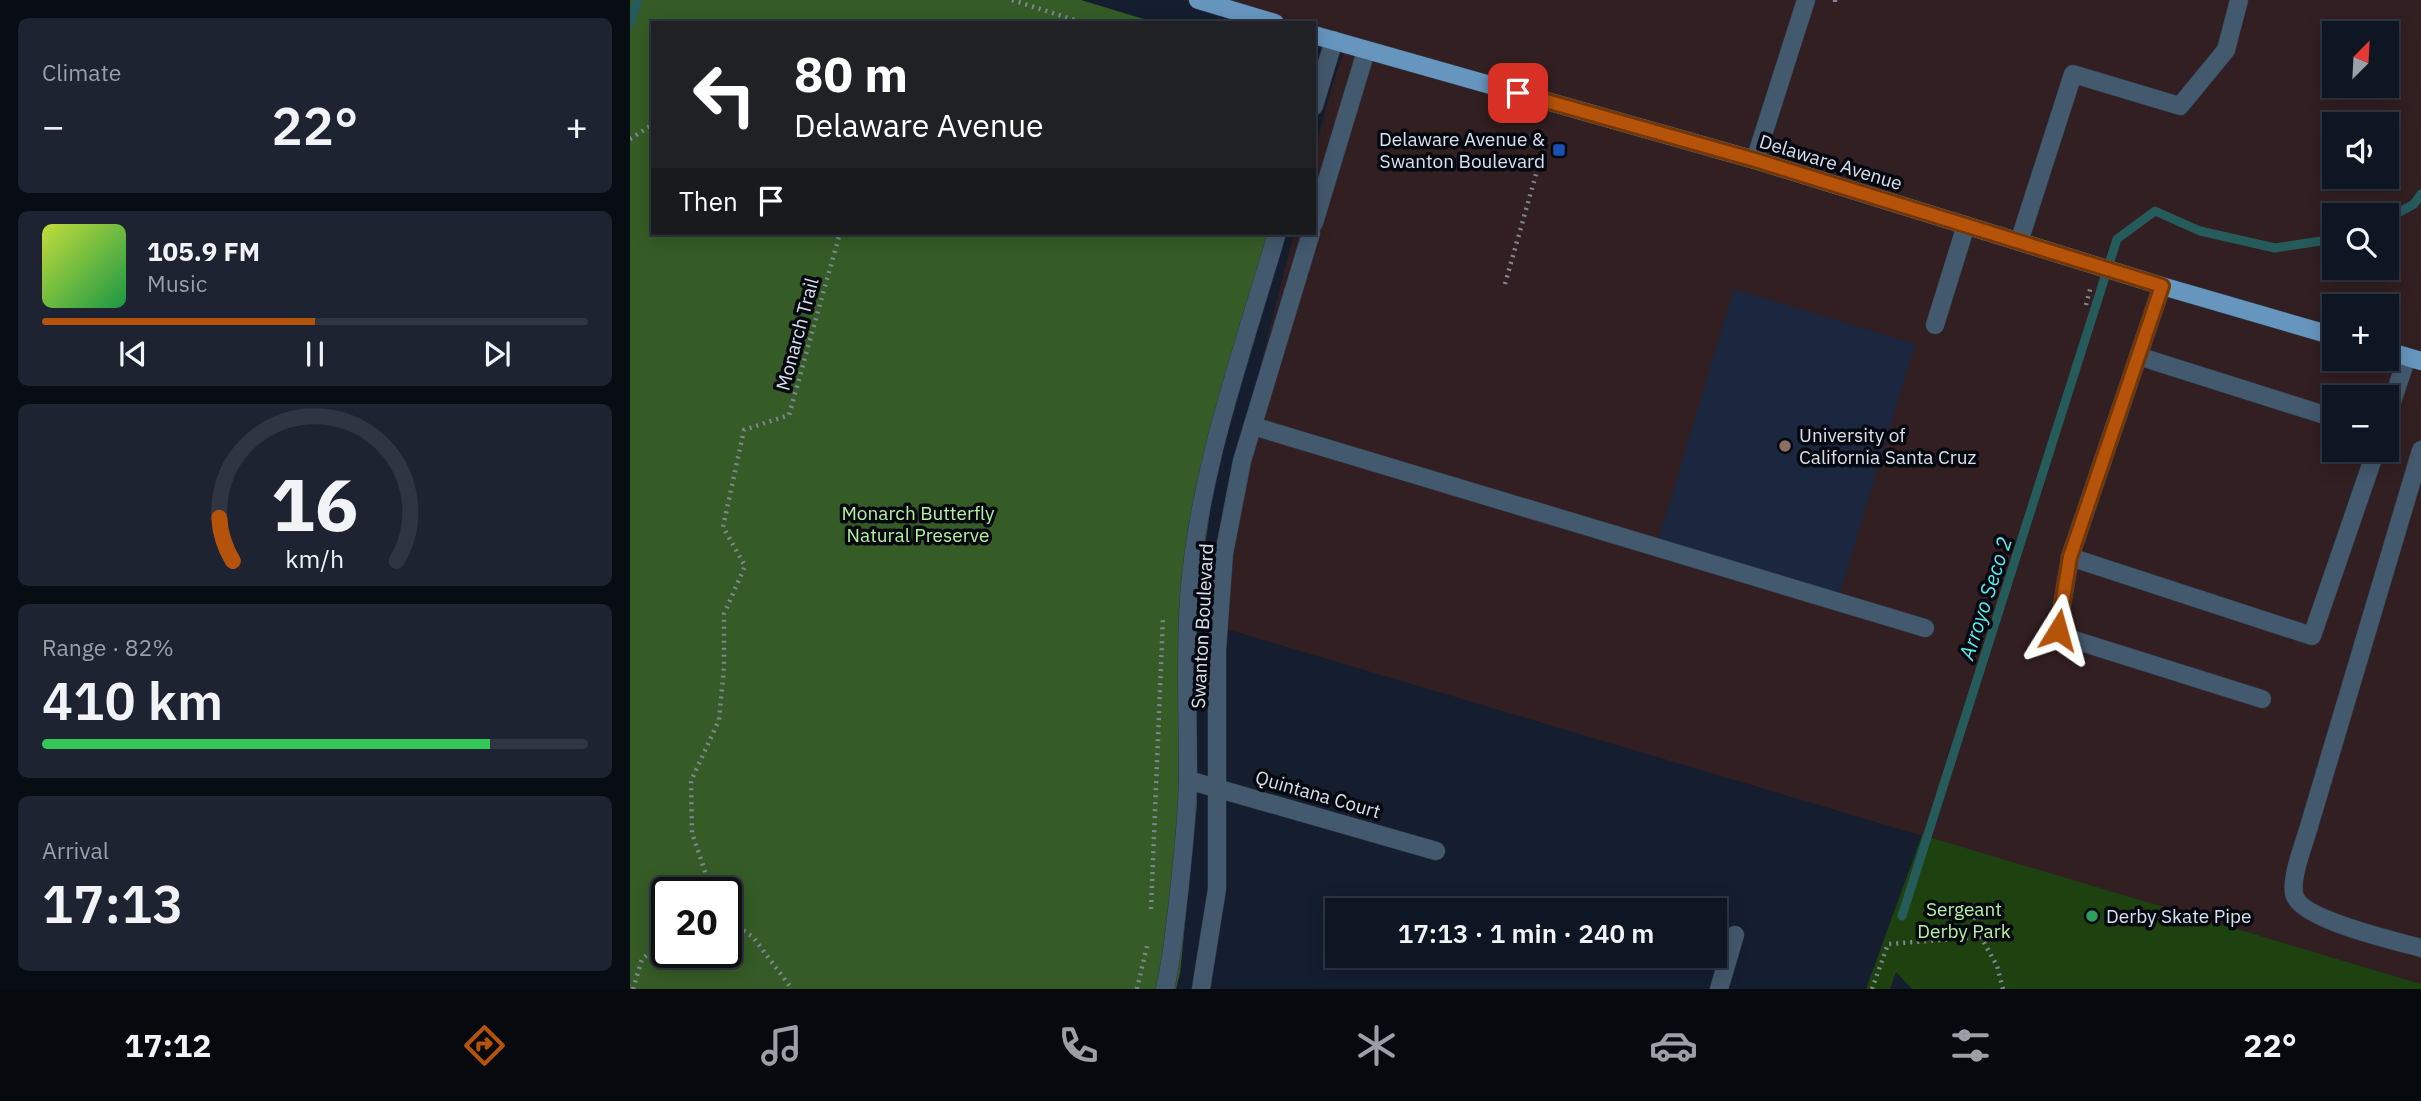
<!DOCTYPE html>
<meta charset="utf-8">
<style>
:root{--surface:#0f1623;--page:#1d2330;--text:#f1f3f6;--muted:#9b9fa6;--line:#2f3541;--accent:#b45309}
body{margin:0;font-family:"IBM Plex Sans",sans-serif;background:var(--page);color:var(--text);height:100vh;display:flex;flex-direction:column;font-size:26px;white-space:nowrap}
*{box-sizing:border-box;margin:0}
p{font-size:23px;color:var(--muted)}
.icon{flex:none;width:38px;height:38px;fill:none;stroke:currentColor;stroke-width:2;stroke-linecap:round;stroke-linejoin:round}
.map{position:relative;flex:1;overflow:hidden}
.drawer{display:flex;flex-direction:column;gap:18px;padding:18px;background:#080c13;width:630px}
.drawer>*{flex:none}
.guide{position:absolute;left:21px;top:21px;width:665px;height:214px;border-radius:0px;box-shadow:0 4px 18px #0003,0 0 0 2px var(--line);background:#202124;color:#fff;overflow:hidden}
.needle{width:46px;rotate:24deg}
.buttons{position:absolute;left:1692px;top:21px;display:grid;gap:14px}
.buttons a{display:grid;place-items:center;width:77px;height:77px;border-radius:0px;background:var(--surface);box-shadow:0 4px 18px #0003,0 0 0 2px var(--line);font-size:35px}
.speed{position:absolute;left:21px;top:877px;display:flex;gap:14px;font-size:35px;font-weight:700;text-align:center}
.speed>*{display:grid;place-content:center;width:91px;height:91px;border-radius:50%;background:var(--surface);box-shadow:0 4px 18px #0003,0 0 0 2px var(--line);line-height:1}
.speed .limit{border:4px solid #111;border-radius:10px;background:#fff;color:#111}
.pin{position:absolute;display:grid;place-items:center;width:60px;height:60px;color:#fff;margin:-30px;border-radius:14px;box-shadow:0 4px 10px #0006}
.me{position:absolute;width:77px;margin:-38px;rotate:8deg;stroke-linejoin:round;filter:drop-shadow(0 0 5px #0008)}
.turn{display:flex;align-items:center;gap:24px;height:147px;padding:0 28px;font-size:32px}
.turn .icon{width:91px;height:91px;stroke-width:2.5}
.turn b{display:block;font-size:49px;line-height:60px}
.then{display:flex;align-items:center;height:66px;padding:0 28px;background:#0003;gap:14px;font-size:26px}
.big{font-size:52px;font-weight:600;line-height:1.1}
.drawer .card{flex:1;display:flex;flex-direction:column;justify-content:center;gap:10px;min-width:0;padding:0 24px;border-radius:10px;background:var(--page)}
.drawer .dial{align-items:center;gap:0}
.dial svg{height:182px;overflow:visible;fill:none;stroke:var(--line);stroke-width:7;stroke-linecap:round;text-anchor:middle}
.dial text{fill:var(--text);stroke:none}
.song{display:flex;align-items:center;gap:21px}
.cover{width:84px;height:84px;border-radius:10px;background:linear-gradient(135deg,hsl(70 70% 55%),hsl(140 70% 35%))}
.played{height:7px;border-radius:4px;background:linear-gradient(90deg,var(--accent) 50%,var(--line) 50%)}
.keys{display:flex;justify-content:space-around;direction:ltr}
.heat{display:flex;justify-content:space-between;align-items:center;font-size:38px;direction:ltr}
.charge{height:10px;border-radius:5px;background:linear-gradient(90deg,#34c759 82%,var(--line) 0)}
.trip{position:absolute;left:695px;top:898px;width:402px;height:70px;border-radius:0px;background:var(--surface);box-shadow:0 4px 18px #0003,0 0 0 2px var(--line);font-weight:600;line-height:70px;text-align:center}
.tabs{display:flex;height:112px;justify-content:space-around;align-items:center;background:#06090e;color:var(--muted)}
.tabs .icon{width:49px;height:49px}
.tabs .active{color:var(--accent)}
.tabs b{font-size:32px;color:var(--text)}
main{display:flex;flex:1;min-height:0}
.map>svg:first-child{display:block}
</style>
<main>
<section class="drawer">
<div class="card"><p>Climate</p>
<div class="heat"><a>−</a><b class="big">22°</b><a>+</a></div>
</div>
<div class="card">
<div class="song"><i class="cover"></i><div><b>105.9 FM</b><p>Music</p></div></div>
<div class="played"></div>
<div class="keys"><svg class="icon" aria-label="previous" viewBox="0 0 24 24"><path d="M18 5L8 12l10 7zM5 5v14"/></svg><svg class="icon" aria-label="pause" viewBox="0 0 24 24"><path d="M8 5v14M16 5v14"/></svg><svg class="icon" aria-label="next" viewBox="0 0 24 24"><path d="M6 5l10 7-10 7zM19 5v14"/></svg></div>
</div>
<div class="card dial"><svg viewBox="0 0 100 80">
<path d="M14 69A42 42 0 1 1 86 69"/>
<path d="M14 69A42 42 0 0 1 8 50" stroke="#b45309"/>
<text x="50" y="56" font-size="32" font-weight="700">16</text>
<text x="50" y="72" font-size="11">km/h</text>
</svg></div>
<div class="card"><p>Range · 82%</p><b class="big">410 km</b><div class="charge"></div></div>
<div class="card"><p>Arrival</p><b class="big">17:13</b></div>
</section>
<div class="map">
<svg width="1791" height="989" viewBox="0 0 1791 989">
<rect width="100%" height="100%" fill="#141e2f"/>
<path fill="#321f21" fill-rule="evenodd" d="M553,0H1791V984L566,620L664,233H684V155L700,92L715,48L684,39V23H630ZM1704,33H1757V86H1704ZM1704,124H1757V177H1704ZM1704,215H1757V268H1704ZM1704,306H1757V359H1704ZM1704,397H1757V450H1704Z"/>
<polygon fill="#1b273e" points="1104,289 1285,344 1207,603 1026,548"/>
<polygon fill="#1e420f" points="1292,835 1791,984 1791,989 1282,989 1266,972 1260,989 1236,989"/>
<path fill="#355c26" fill-rule="evenodd" d="M0,0H451L527,23H23V233H656L586,470L566,609L567,805L550,973L546,989H0ZM37,892H96V952H37Z"/>
<g fill="none" stroke-linecap="round" stroke-linejoin="round">
<g stroke="#255b5b" stroke-width="9">
<polyline points="0,23 8,0"/>
<polyline points="1757,219 1784,204 1791,194"/>
<polyline points="1272,916 1487,239 1525,211 1570,231 1645,248 1704,239"/>
</g>
<defs>
<g id="minor">
<polyline points="684,106 704,40"/>
<polyline points="1125,160 1176,0"/>
<polyline points="684,223 736,51"/>
<polyline points="1389,242 1443,74 1550,106 1596,50 1609,0"/>
<polyline points="1532,286 1440,557 1682,636 1746,450"/>
<polyline points="1305,325 1336,225"/>
<polyline points="1508,356 1704,418"/>
<polyline points="1757,417 1777,357"/>
<polyline points="623,426 1295,628"/>
<path d="M1791,450L1680,823C1675,842 1661,875 1664,893C1667,919 1766,941 1791,948"/>
<polyline points="1440,557 1428,630 1438,638 1632,699"/>
<polyline points="558,780 806,851"/>
<path d="M535,989C541,963 544,937 547,910C552,867 557,823 558,778C558,718 555,658 559,598C568,473 612,353 647,233"/>
<polyline points="571,989 587,889 587,650 594,554 612,461 681,233"/>
<polyline points="1089,989 1105,935"/>
</g>
<g id="major">
<polyline points="568,0 645,23"/>
<polyline points="684,35 1125,160 1532,286 1704,336"/>
<polyline points="1757,351 1791,361"/>
</g>
</defs>
<use href="#minor" stroke="#303949" stroke-width="19"/>
<use href="#major" stroke="#303949" stroke-width="19"/>
<g stroke="#7e8695" stroke-width="4.5" stroke-dasharray="2 5" stroke-linecap="butt">
<polyline points="382,0 454,23"/>
<polyline points="1205,2 1205,0"/>
<polyline points="0,139 23,124"/>
<polyline points="875,284 914,146"/>
<polyline points="1456,305 1461,286"/>
<polyline points="82,892 62,833 61,781 89,720 94,668 94,614 115,566 93,527 114,430 159,415 210,233"/>
<polyline points="1341,904 1351,937 1373,926"/>
<polyline points="521,909 533,617"/>
<polyline points="96,919 123,937 162,989"/>
<polyline points="3,989 12,959 37,939"/>
<polyline points="507,989 517,946"/>
<polyline points="1242,989 1258,944 1351,937 1367,966 1373,989"/>
</g>
<use href="#minor" stroke="#43596d" stroke-width="18"/>
<use href="#major" stroke="#6695be" stroke-width="18"/>
</g>
<g fill="none" stroke-linecap="round" stroke-linejoin="round">
<defs>
<polyline id="route" points="888,93 1125,160 1532,286 1440,557 1428,630"/>
</defs>
<use href="#route" stroke="#753606" stroke-width="18"/>
<use href="#route" stroke="#b45309" stroke-width="12"/>
</g>
<rect fill="#1a4fb4" stroke="#05080f" stroke-width="2.5" x="922" y="143" width="14" height="14" rx="3.5"/>
<circle fill="#8d6e63" stroke="#05080f" stroke-width="2.5" cx="1155" cy="446" r="7"/>
<circle fill="#2e9e5b" stroke="#05080f" stroke-width="2.5" cx="1462" cy="916" r="7"/>
<g text-anchor="middle" dominant-baseline="central" stroke-width="7" stroke-linejoin="round" paint-order="stroke">
<g font-size="19" fill="#d9e0ec" stroke="#05080f" text-anchor="start">
<text x="915" y="139" text-anchor="end">Delaware Avenue &amp;<tspan x="915" dy="22">Swanton Boulevard</tspan></text>
<text x="1169" y="435">University of<tspan x="1169" dy="22">California Santa Cruz</tspan></text>
<text x="1476" y="916">Derby Skate Pipe</text>
</g>
<g font-size="19" fill="#d9e0ec" stroke="#05080f">
<text transform="translate(1201 162) rotate(17)">Delaware Avenue</text>
<text transform="translate(167 334) rotate(-75)">Monarch Trail</text>
<text transform="translate(572 626) rotate(-87)">Swanton Boulevard</text>
<text transform="translate(688 794) rotate(16)">Quintana Court</text>
</g>
<g font-size="19" fill="#b5f1a0" stroke="#05080f">
<text x="288" y="513">Monarch Butterfly<tspan x="288" dy="22">Natural Preserve</tspan></text>
<text x="1334" y="909">Sergeant<tspan x="1334" dy="22">Derby Park</tspan></text>
</g>
<g font-size="21" font-style="italic" fill="#59edef" stroke="#05080f">
<text transform="translate(1355 598) rotate(-72)">Arroyo Seco 2</text>
</g>
</g>
</svg>
<div class="buttons">
<a><svg class="needle" viewBox="-14 -14 28 28"><path d="M0-13l5 13h-10z" fill="#e53935"/><path d="M0 13l5-13h-10z" fill="#9b9fa6"/></svg></a>
<a><svg class="icon" aria-label="sound" viewBox="0 0 24 24"><path d="M4 9h4l5-4v14l-5-4H4zM17 9q2 3 0 6"/></svg></a>
<a><svg class="icon" aria-label="search" viewBox="0 0 24 24"><circle cx="10" cy="10" r="6"/><path d="M15 15l6 6"/></svg></a>
<a>+</a>
<a>−</a>
</div>
<div class="speed"><div class="limit">20</div></div>
<div class="pin" style="left:888px;top:93px;background:#d93025"><svg class="icon" aria-label="arrive" viewBox="0 0 24 24"><path d="M6 21V4h12l-3 4 3 4H6"/></svg></div>
<svg class="me" style="left:1428px;top:630px" viewBox="-20 -20 40 40"><path d="M0-17L14 15 0 8-14 15z" fill="#b45309" stroke="#fff" stroke-width="4"/></svg>
<div class="trip">17:13 · 1 min · 240 m</div>
<div class="guide">
<div class="turn"><svg class="icon" aria-label="left" viewBox="0 0 24 24"><path d="M17 20v-9H6M10 6l-5 5 5 5"/></svg><div><b>80 m</b>Delaware Avenue</div></div>
<div class="then">Then<svg class="icon" aria-label="arrive" viewBox="0 0 24 24"><path d="M6 21V4h12l-3 4 3 4H6"/></svg></div>
</div>
</div>
</main>
<nav class="tabs">
<b>17:12</b>
<svg class="icon active" aria-label="directions" viewBox="0 0 24 24"><path d="M12 3l9 9-9 9-9-9zM9 14v-3h6M13 9l2 2-2 2"/></svg>
<svg class="icon" aria-label="music" viewBox="0 0 24 24"><path d="M9 18V5l10-2v13"/><circle cx="6" cy="18" r="3"/><circle cx="16" cy="16" r="3"/></svg>
<svg class="icon" aria-label="phone" viewBox="0 0 24 24"><path d="M5 4h4l2 5-3 2q2 4 5 5l2-3 5 2v4C11 20 4 13 5 4z"/></svg>
<svg class="icon" aria-label="climate" viewBox="0 0 24 24"><path d="M12 3v18M4 7l16 10M4 17L20 7"/></svg>
<svg class="icon" aria-label="car" viewBox="0 0 24 24"><path d="M5 17H2v-5l4-1 3-4h7l3 4 3 1v5h-3M9 17h6M6 11h13"/><circle cx="7" cy="17" r="2"/><circle cx="17" cy="17" r="2"/></svg>
<svg class="icon" aria-label="filters" viewBox="0 0 24 24"><path d="M4 7h16M4 17h16"/><circle cx="9" cy="7" r="2"/><circle cx="15" cy="17" r="2"/></svg>
<b>22°</b>
</nav>
